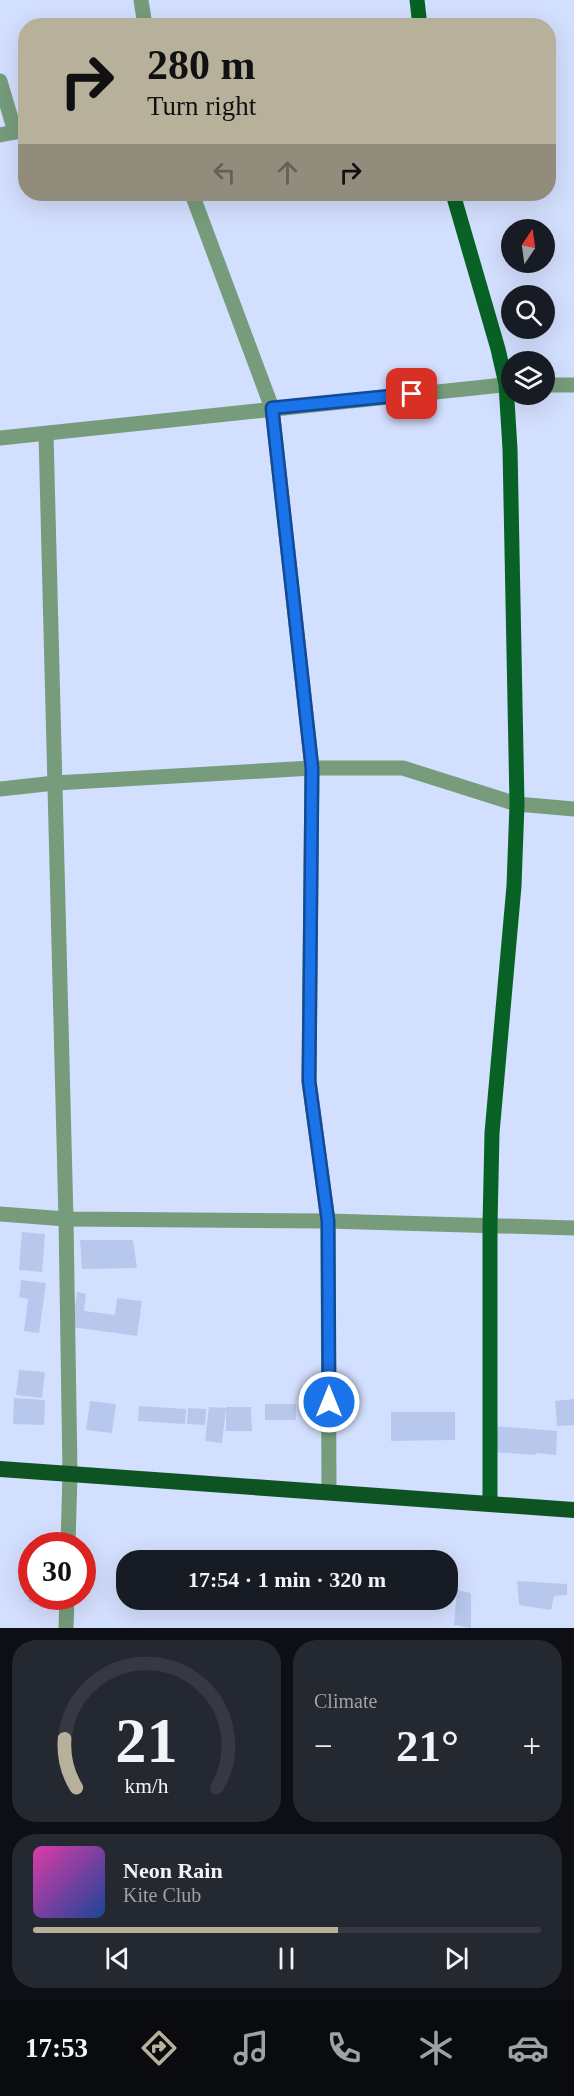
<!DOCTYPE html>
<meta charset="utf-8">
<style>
:root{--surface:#171b24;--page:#242831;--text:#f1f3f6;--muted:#9ea1a6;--line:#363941;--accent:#b7b09b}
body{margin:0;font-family:Georgia,serif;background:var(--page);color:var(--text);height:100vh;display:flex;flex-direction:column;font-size:22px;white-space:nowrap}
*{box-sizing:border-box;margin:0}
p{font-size:20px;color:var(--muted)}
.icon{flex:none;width:33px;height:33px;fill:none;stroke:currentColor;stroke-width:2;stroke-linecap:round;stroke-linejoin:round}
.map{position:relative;height:1628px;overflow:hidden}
.panel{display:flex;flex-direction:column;gap:12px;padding:12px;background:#0d0f14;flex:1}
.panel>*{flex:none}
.banner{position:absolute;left:18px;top:18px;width:538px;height:183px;border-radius:24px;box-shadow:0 6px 24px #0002;background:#b7b09b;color:#111;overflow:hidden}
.needle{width:39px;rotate:13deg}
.buttons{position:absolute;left:501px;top:219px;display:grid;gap:12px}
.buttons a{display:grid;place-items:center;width:54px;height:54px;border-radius:50%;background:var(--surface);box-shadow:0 6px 24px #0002;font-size:30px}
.speed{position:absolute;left:18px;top:1532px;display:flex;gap:12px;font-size:30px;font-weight:700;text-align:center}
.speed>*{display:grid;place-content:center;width:78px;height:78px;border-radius:50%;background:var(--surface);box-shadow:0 6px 24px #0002;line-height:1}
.speed .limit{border:9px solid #d22;background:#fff;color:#111}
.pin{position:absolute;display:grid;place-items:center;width:51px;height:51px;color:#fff;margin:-26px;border-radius:12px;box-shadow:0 3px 9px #0006}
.me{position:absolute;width:66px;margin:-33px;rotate:0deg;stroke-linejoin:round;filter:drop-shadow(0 0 4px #0008)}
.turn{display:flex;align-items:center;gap:21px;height:126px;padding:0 30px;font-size:27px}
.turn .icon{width:78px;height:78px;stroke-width:2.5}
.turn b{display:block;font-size:42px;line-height:51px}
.lanes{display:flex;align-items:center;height:57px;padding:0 30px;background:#0003;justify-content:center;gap:30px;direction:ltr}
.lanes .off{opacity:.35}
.big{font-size:45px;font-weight:800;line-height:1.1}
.panel .widget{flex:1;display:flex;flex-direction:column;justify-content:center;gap:9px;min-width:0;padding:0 21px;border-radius:24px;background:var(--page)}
.panel .dial{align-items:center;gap:0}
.dial svg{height:156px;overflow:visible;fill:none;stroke:var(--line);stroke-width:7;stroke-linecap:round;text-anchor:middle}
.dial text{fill:var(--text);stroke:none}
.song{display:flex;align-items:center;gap:18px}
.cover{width:72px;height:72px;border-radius:9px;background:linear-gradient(135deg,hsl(320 70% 55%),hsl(220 70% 35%))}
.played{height:6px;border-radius:3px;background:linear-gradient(90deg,var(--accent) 60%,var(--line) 60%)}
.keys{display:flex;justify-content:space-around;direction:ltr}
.heat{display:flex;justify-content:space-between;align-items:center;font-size:33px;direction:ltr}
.panel .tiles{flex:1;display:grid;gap:12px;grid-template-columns:1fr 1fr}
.widget:last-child{grid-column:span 2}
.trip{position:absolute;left:116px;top:1550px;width:342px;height:60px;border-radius:24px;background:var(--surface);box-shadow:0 6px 24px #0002;font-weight:800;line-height:60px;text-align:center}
.tab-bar{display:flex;height:96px;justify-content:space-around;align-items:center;background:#090b0e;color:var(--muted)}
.tab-bar .icon{width:42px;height:42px}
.tab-bar .current{color:var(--accent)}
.tab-bar b{font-size:27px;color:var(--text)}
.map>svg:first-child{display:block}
</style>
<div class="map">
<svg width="574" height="1628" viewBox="0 0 574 1628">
<rect width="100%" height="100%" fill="#d3dffe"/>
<g fill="#b8c8ed">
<polygon points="22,1232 45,1234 42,1272 19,1270"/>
<polygon points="80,1240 133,1240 137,1268 82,1269"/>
<polygon points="21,1280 46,1283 39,1333 24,1331 28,1299 19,1297"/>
<polygon points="77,1292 86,1294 84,1311 115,1315 117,1298 142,1301 137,1336 72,1327"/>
<polygon points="19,1370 45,1372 42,1398 16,1395"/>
<polygon points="14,1398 45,1400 44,1425 13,1424"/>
<polygon points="574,1399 574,1425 557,1426 555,1401"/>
<polygon points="90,1401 116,1404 112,1433 86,1430"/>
<rect x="265" y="1404" width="31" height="16"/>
<polygon points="139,1406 186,1409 185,1424 138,1421"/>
<polygon points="209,1407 226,1408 222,1443 205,1441"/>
<polygon points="226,1407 251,1407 252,1431 226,1431"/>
<polygon points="188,1408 206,1409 205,1425 187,1424"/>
<polygon points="391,1412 455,1412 455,1440 391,1441"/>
<polygon points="494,1426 557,1431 556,1455 536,1453 536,1455 493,1452"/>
<polygon points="517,1581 567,1584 567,1595 554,1596 551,1610 519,1605"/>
<polygon points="31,1590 32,1596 48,1596 47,1606 28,1602"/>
<polygon points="457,1590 471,1593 471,1628 454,1625"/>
</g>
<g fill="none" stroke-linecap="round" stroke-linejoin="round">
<g stroke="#769c7b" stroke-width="15">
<polyline points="141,0 145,26"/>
<polyline points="0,81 15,132"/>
<polyline points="0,135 26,130"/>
<polyline points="192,194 272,408 312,768 309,1081 328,1221 329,1492"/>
<polyline points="544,385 574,385"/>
<polyline points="46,434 66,1219 70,1473 68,1545"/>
<polyline points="0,438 512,384"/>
<polyline points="0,789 55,783 312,768 403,768 517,804 574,809"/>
<polyline points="0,1214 66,1219 328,1221 574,1228"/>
<polyline points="66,1628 67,1596"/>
</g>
<g stroke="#086225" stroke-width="15">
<polyline points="417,0 420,26"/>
<polyline points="453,194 498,349 506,384 510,449 517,804 514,886 492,1133 490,1225 490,1504"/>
</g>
<polyline stroke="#0e5422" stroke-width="16" points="0,1469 574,1510"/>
</g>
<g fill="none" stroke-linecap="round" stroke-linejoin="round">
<defs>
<polyline id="route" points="329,1402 328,1221 309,1081 312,768 272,408 412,394"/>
</defs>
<use href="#route" stroke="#114b97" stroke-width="15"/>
<use href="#route" stroke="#1a73e8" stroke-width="10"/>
</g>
</svg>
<div class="buttons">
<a><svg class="needle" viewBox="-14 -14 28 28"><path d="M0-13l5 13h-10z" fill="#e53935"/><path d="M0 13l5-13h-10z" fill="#9ea1a6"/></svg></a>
<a><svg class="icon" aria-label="search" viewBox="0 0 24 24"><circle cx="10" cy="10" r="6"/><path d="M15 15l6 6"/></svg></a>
<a><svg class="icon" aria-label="layers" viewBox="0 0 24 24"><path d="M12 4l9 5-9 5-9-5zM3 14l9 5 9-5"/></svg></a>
</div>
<div class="speed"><div class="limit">30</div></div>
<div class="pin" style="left:412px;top:394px;background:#d93025"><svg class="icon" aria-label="arrive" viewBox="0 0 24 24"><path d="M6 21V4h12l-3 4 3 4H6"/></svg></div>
<svg class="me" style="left:329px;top:1402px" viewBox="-20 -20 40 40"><circle r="17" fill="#1a73e8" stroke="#fff" stroke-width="3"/><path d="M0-11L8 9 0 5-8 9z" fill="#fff"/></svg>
<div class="trip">17:54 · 1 min · 320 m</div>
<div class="banner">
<div class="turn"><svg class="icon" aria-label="right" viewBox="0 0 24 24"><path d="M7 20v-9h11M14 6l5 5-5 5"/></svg><div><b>280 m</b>Turn right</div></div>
<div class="lanes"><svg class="icon off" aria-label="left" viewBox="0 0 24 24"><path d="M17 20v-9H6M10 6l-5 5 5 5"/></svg><svg class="icon off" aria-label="ahead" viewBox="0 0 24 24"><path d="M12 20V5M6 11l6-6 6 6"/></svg><svg class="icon" aria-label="right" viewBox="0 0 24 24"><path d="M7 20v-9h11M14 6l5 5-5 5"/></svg></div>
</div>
</div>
<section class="panel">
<div class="tiles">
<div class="widget dial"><svg viewBox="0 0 100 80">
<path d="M14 69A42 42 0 1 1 86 69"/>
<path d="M14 69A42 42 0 0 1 8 44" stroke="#b7b09b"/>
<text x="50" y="56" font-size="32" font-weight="700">21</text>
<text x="50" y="72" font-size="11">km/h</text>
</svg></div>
<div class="widget"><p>Climate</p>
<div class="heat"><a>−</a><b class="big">21°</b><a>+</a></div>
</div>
<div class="widget">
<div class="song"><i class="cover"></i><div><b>Neon Rain</b><p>Kite Club</p></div></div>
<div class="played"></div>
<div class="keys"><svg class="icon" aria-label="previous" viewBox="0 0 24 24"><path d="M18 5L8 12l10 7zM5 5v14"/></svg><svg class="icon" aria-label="pause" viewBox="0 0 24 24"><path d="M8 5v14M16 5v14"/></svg><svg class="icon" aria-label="next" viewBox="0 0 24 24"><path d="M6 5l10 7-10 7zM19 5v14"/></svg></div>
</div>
</div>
</section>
<nav class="tab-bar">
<b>17:53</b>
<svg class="icon current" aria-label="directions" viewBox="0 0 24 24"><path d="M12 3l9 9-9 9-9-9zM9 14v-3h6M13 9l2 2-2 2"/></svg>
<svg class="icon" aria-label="music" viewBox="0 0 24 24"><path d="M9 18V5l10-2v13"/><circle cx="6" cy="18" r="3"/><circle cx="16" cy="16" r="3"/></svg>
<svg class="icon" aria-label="phone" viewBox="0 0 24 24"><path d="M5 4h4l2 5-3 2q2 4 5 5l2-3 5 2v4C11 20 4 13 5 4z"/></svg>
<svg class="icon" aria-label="climate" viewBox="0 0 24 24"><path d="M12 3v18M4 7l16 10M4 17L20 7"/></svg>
<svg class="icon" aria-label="car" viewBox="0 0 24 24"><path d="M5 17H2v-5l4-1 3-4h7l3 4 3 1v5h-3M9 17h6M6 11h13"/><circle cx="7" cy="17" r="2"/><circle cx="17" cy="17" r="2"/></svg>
</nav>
